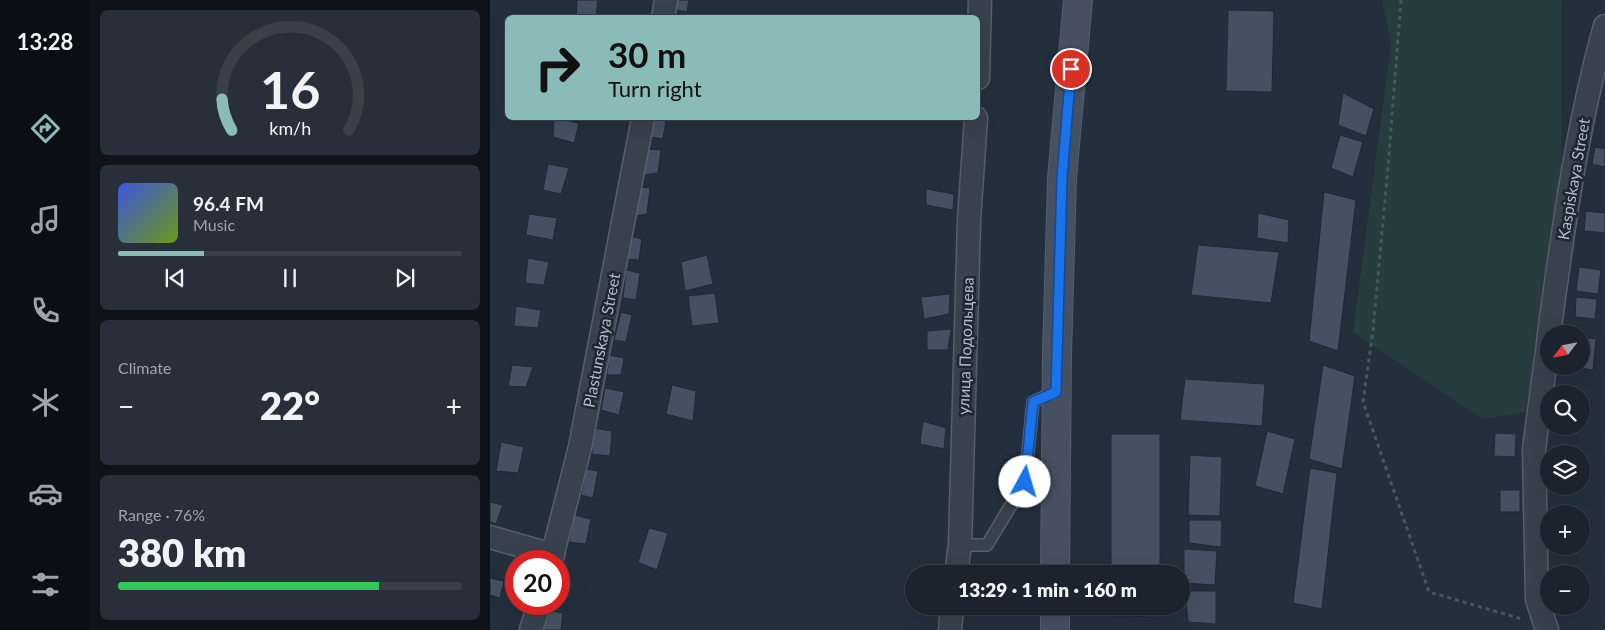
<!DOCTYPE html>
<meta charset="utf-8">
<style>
:root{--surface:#1b232e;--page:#282f3a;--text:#f1f3f6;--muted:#a0a4aa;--line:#39404a;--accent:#8bbbb9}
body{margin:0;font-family:Lato,sans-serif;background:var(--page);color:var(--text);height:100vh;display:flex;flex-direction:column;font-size:19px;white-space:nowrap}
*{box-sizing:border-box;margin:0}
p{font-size:16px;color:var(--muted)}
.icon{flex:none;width:28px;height:28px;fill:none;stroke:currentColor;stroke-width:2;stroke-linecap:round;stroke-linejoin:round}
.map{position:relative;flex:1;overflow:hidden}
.side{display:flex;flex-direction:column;gap:10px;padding:10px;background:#0f1319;width:400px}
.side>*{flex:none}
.guide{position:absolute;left:15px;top:15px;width:475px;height:105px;border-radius:8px;box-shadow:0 5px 20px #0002,0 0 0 1px var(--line);background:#8bbbb9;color:#111;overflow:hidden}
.needle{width:32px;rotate:238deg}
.controls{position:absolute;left:1050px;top:325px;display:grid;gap:10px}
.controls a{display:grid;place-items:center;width:50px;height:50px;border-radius:50%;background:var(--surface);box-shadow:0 5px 20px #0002,0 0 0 1px var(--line);font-size:25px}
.speed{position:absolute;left:15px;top:550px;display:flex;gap:10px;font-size:25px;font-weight:700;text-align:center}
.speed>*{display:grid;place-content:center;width:65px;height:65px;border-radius:50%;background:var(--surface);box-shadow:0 5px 20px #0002,0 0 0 1px var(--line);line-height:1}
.speed .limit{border:8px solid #d22;background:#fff;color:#111}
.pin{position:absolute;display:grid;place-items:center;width:42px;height:42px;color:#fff;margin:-21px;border:2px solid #fff;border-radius:50%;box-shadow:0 1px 5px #0007}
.me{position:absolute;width:55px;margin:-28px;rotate:6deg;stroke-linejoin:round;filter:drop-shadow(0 0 4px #0008)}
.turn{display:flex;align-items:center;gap:18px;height:105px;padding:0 20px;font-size:22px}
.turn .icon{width:65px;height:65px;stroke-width:2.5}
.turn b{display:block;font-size:35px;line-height:42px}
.big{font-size:38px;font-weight:800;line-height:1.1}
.side .tile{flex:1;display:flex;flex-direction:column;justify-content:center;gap:8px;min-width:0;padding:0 18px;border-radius:8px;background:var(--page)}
.side .dial{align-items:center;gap:0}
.dial svg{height:130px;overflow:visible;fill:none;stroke:var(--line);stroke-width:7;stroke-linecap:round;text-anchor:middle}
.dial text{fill:var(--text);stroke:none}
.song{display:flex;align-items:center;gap:15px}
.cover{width:60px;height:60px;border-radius:8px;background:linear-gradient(135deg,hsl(230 70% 55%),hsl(80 70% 35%))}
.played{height:5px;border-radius:2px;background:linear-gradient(90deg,var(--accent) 25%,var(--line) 25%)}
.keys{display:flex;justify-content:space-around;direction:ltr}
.heat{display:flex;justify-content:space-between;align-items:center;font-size:28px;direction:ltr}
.charge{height:8px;border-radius:4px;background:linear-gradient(90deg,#34c759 76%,var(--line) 0)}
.trip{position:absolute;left:415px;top:565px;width:285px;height:50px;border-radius:25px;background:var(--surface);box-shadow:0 5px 20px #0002,0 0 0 1px var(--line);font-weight:800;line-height:50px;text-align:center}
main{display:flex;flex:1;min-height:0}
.tab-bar{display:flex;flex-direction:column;width:90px;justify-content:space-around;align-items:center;background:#0b0e12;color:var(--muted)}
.tab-bar .icon{width:35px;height:35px}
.tab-bar .current{color:var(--accent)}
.tab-bar b{font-size:22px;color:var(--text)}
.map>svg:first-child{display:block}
</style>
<main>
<nav class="tab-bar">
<b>13:28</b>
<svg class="icon current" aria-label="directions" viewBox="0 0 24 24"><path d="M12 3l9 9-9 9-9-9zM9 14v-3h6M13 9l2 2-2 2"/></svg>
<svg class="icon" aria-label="music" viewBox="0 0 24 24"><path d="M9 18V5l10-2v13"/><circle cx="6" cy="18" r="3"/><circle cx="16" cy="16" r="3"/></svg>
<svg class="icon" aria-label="phone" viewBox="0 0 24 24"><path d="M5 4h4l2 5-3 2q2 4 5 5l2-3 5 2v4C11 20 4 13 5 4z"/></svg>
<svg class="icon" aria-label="climate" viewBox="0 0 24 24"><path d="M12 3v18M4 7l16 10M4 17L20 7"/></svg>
<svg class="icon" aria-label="car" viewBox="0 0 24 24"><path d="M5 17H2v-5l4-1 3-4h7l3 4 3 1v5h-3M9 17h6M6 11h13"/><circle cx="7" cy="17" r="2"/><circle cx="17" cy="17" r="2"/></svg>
<svg class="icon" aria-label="filters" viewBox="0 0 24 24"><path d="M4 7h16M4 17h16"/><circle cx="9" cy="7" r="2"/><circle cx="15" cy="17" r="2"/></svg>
</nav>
<section class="side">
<div class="tile dial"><svg viewBox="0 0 100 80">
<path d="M14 69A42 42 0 1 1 86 69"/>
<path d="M14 69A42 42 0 0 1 8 50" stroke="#8bbbb9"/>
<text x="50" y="56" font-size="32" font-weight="700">16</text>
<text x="50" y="72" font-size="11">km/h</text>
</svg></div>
<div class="tile">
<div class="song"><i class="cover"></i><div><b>96.4 FM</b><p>Music</p></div></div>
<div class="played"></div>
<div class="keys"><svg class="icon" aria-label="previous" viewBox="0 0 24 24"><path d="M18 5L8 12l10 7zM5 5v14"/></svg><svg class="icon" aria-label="pause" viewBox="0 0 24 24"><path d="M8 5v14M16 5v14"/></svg><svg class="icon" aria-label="next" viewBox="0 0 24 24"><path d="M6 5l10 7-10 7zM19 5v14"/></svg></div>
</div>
<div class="tile"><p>Climate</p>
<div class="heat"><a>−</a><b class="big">22°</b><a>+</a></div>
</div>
<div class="tile"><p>Range · 76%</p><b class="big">380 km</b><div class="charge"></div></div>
</section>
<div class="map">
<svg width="1115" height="630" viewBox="0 0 1115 630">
<rect width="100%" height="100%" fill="#242f3e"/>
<polygon fill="#263c3f" points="892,0 1072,0 1071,170 1036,412 993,419 863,332 901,44"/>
<g fill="#455162" stroke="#1f2835">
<polygon points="87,0 108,0 106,18 86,18"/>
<polygon points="184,0 199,0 197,12 182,9"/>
<polygon points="738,10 784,11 782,92 736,91"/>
<polygon points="853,93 884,109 876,136 848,125"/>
<polygon points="64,118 89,123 84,143 63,137"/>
<polygon points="164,119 176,121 173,139 161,137"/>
<polygon points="850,135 873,142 863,177 841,168"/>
<polygon points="1105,147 1115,149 1115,167 1102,164"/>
<polygon points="156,149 171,150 168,173 152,175"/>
<polygon points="58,164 79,168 71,194 53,190"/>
<polygon points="148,187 160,188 157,214 146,216"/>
<polygon points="436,189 464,194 463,210 436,205"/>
<polygon points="834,192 866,200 848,351 819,341"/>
<polygon points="1096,211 1115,213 1115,233 1094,231"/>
<polygon points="768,213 799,220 798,243 767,238"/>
<polygon points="39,214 67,218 63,240 36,235"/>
<polygon points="139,236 152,239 149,260 137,259"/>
<polygon points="708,245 789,252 781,303 701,295"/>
<polygon points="217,255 223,284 195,291 191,262"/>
<polygon points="38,258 59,262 54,285 35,283"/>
<polygon points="1089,267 1111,270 1108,294 1086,291"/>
<polygon points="136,270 150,273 146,300 133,298"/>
<polygon points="225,293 229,323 202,326 198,296"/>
<polygon points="460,294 459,314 434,319 431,297"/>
<polygon points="1086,297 1107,299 1105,319 1085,317"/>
<polygon points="26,306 51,310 48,328 24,326"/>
<polygon points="131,312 142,315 136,342 124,340"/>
<polygon points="461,329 458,350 437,350 437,331"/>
<polygon points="1091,337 1106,339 1103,370 1079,366 1091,366"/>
<polygon points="119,355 134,358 131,375 117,375"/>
<polygon points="22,365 43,367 36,387 18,386"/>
<polygon points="833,365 865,376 852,469 819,459"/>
<polygon points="695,379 775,384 772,426 690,420"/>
<polygon points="182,385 206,391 203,421 176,414"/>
<polygon points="115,388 134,392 129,415 111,410"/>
<polygon points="433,421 456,428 454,449 430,444"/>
<polygon points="102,428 122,431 120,456 102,454"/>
<polygon points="777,431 805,439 793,494 765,486"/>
<polygon points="1005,433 1026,434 1025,457 1004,456"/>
<rect x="621" y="434" width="49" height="140"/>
<polygon points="11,442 34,447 28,473 6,471"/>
<polygon points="700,455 732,457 730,516 698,515"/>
<polygon points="820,468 847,473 832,609 803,603"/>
<polygon points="96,469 108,471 103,498 91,495"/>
<rect x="1010" y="490" width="20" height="22"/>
<polygon points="0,502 13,505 6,524 0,522"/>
<polygon points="84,515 101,519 96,544 79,542"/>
<polygon points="699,520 732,520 731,547 699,543"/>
<polygon points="159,528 178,533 167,570 148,562"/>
<polygon points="1071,546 1090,546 1091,550 1072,552"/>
<polygon points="694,549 727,551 725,585 694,583"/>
<polygon points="0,578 14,581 10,598 0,595"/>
<polygon points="695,591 726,591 726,624 698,622"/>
<polygon points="621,606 670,606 670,617 621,616"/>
<polygon points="56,610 73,613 71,630 52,630"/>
</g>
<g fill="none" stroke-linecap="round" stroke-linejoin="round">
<defs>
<polyline id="service" points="470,545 497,545 535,482 543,402 565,392"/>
<g id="minor">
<polyline points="173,18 176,0"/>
<polyline points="488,78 490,0"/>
<path d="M1059,334C1073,230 1087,126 1115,26"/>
<polyline points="0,537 63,555"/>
<polyline points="61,561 90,447 153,118"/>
<polyline points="466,574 470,545 479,220 486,118"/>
<polyline points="41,630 49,604"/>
<polyline points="460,630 462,606"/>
<polyline points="1057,630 1047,599 1044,449 1059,336"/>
</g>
<g id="secondary">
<polyline points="565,574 567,355 572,178 588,0"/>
<polyline points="565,630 565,606"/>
</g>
</defs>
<use href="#service" stroke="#565f6c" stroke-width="14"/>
<use href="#minor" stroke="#565f6c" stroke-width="25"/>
<use href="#secondary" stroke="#565f6c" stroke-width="30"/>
<polyline stroke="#44595c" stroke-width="3" stroke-dasharray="4 4" stroke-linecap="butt" points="911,0 898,167 883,330 873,402 939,592 1032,619"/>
<use href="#service" stroke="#38414e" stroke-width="11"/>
<use href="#minor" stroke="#38414e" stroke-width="22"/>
<use href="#secondary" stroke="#465061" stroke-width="28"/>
</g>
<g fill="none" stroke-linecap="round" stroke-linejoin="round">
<defs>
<polyline id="route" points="535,482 543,402 566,392 572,178 581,69"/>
</defs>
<use href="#route" stroke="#114b97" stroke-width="12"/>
<use href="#route" stroke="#1a73e8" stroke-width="9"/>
</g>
<g text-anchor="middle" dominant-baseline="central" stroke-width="5" stroke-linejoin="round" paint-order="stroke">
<g font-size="16" fill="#b4bcc9" stroke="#1d2633">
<text transform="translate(1083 179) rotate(-80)">Kaspiskaya Street</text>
<text transform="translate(111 340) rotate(-79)">Plastunskaya Street</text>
<text transform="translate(475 346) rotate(-88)">улица Подольцева</text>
</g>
</g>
</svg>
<div class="controls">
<a><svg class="needle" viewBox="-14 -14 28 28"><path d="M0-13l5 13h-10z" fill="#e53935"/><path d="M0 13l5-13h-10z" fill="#a0a4aa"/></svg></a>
<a><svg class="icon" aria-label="search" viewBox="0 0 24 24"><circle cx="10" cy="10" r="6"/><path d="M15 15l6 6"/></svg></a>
<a><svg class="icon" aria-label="layers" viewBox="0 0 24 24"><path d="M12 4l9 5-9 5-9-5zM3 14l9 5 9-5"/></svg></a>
<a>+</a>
<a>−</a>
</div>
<div class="speed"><div class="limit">20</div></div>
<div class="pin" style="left:581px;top:69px;background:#d93025"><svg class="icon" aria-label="arrive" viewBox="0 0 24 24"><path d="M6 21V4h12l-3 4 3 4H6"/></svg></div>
<svg class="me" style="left:535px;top:482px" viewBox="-20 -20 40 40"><circle r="19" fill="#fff"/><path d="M0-13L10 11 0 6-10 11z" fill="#1a73e8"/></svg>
<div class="trip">13:29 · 1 min · 160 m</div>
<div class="guide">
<div class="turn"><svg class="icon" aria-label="right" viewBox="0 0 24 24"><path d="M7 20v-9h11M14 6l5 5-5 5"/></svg><div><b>30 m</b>Turn right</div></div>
</div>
</div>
</main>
